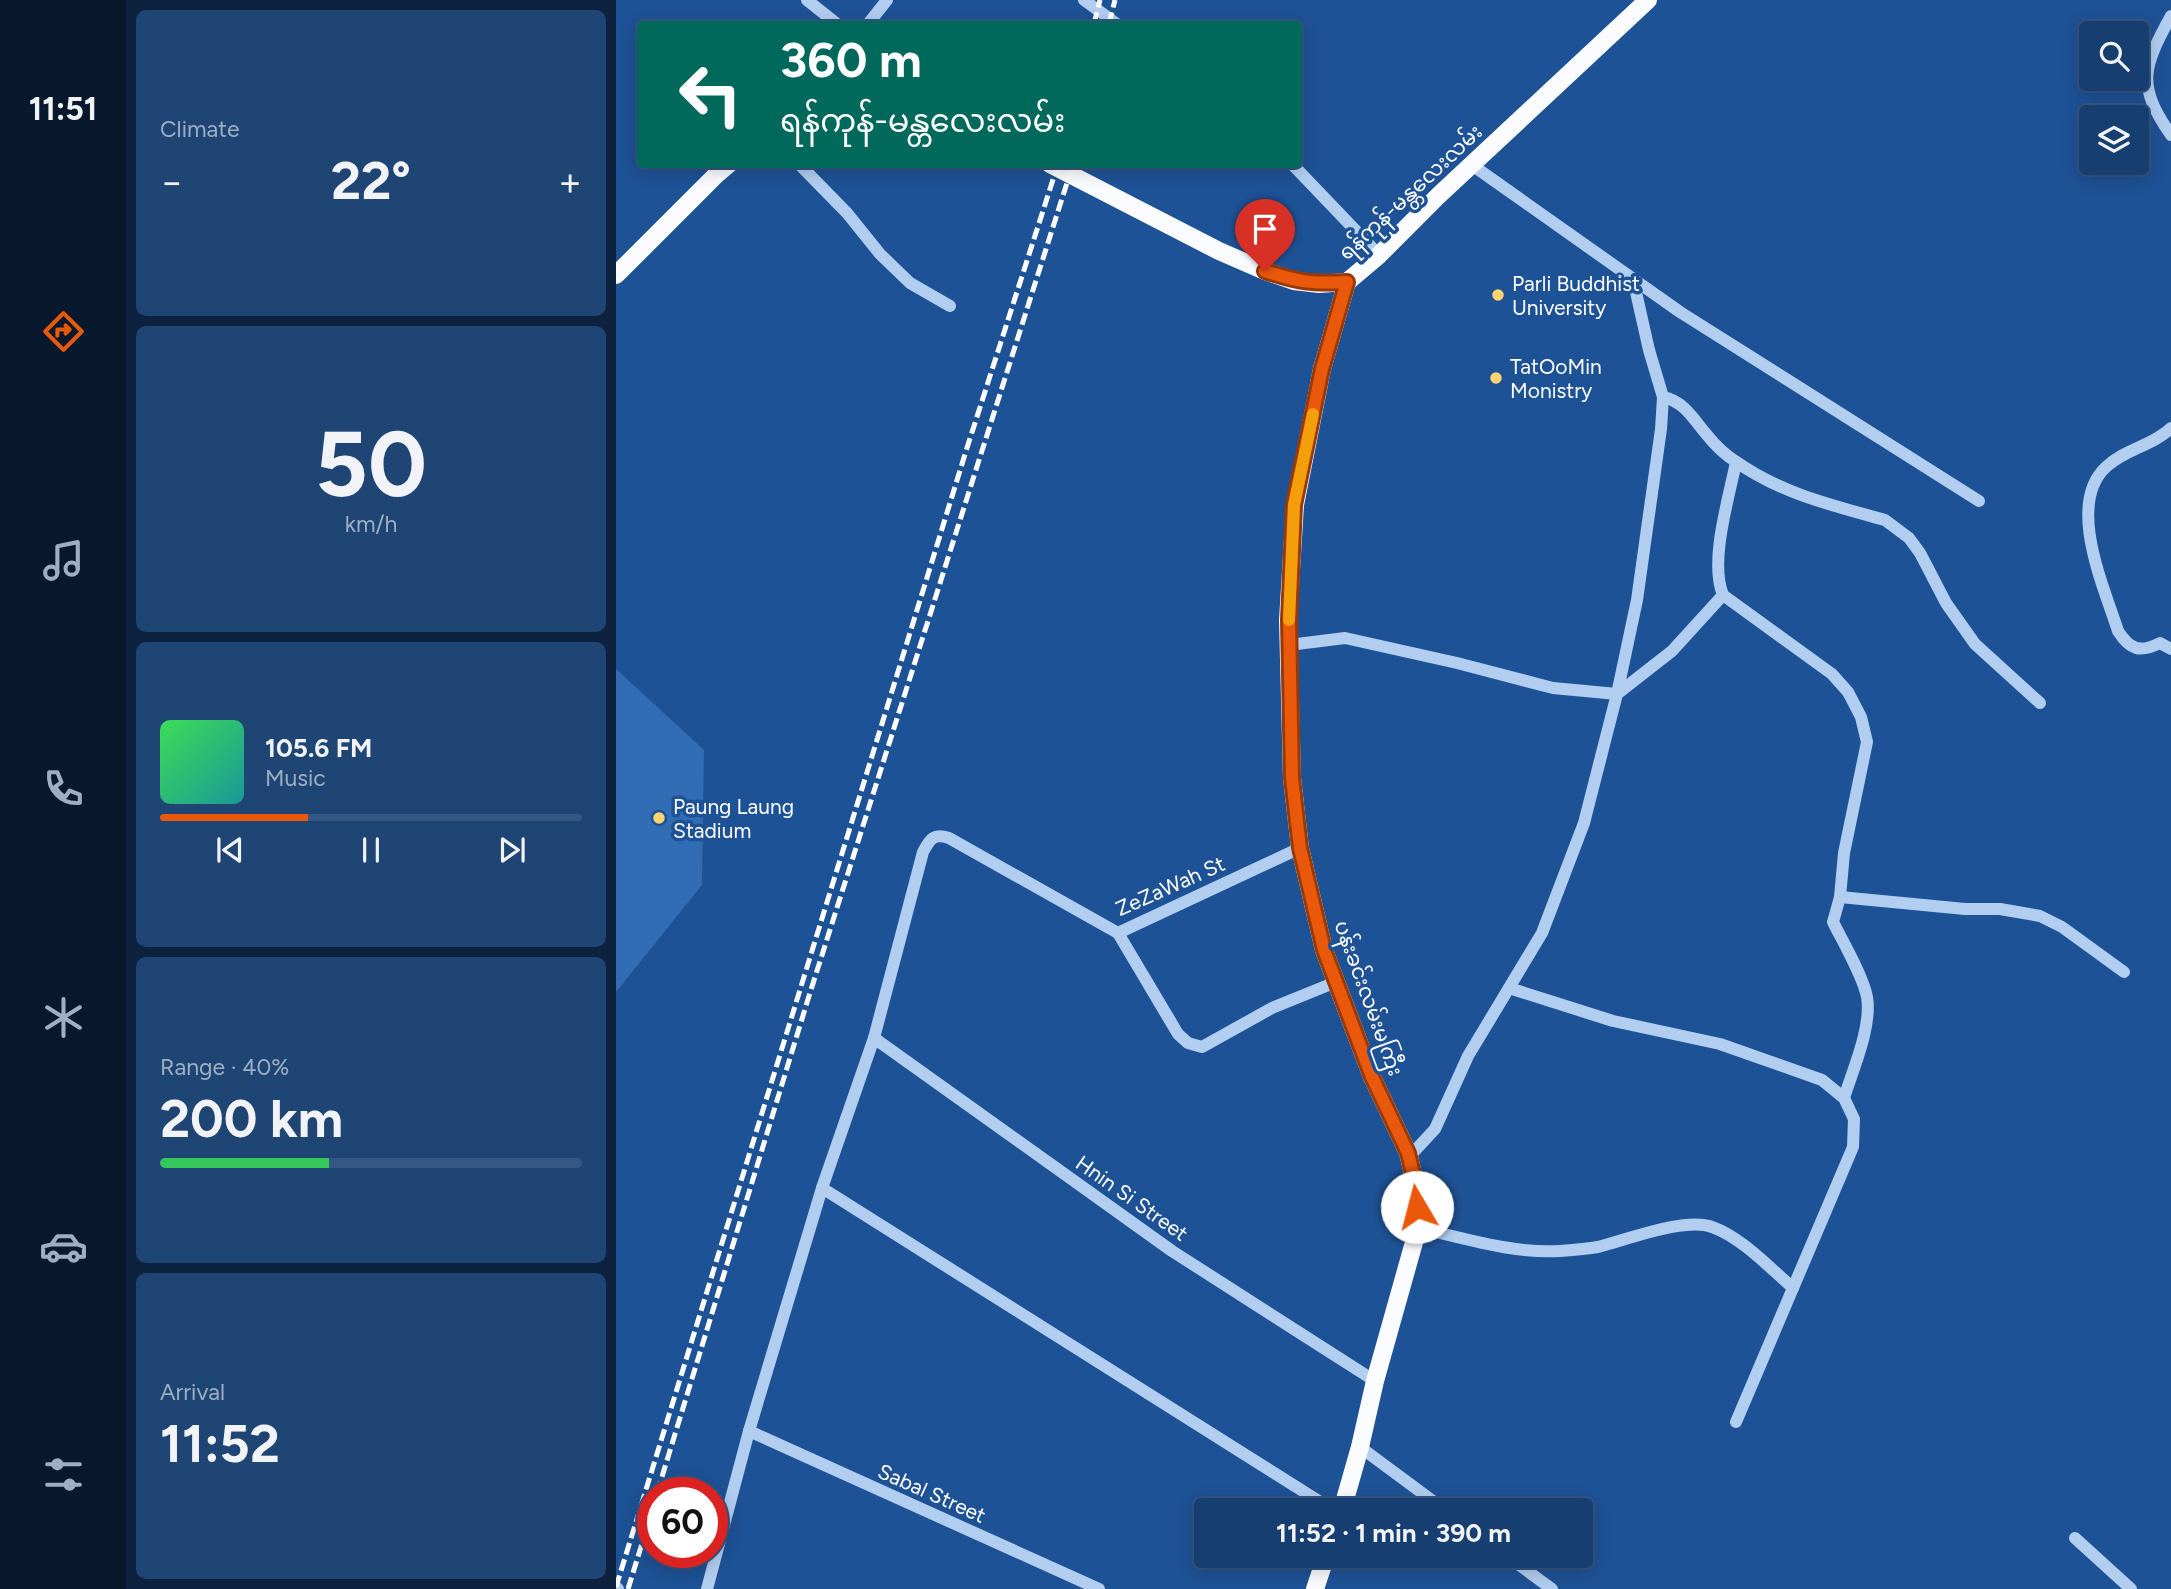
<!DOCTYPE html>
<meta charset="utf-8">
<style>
:root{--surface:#163e70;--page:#1f4575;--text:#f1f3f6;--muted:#9eaec3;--line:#355783;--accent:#ea580c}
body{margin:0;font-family:Figtree,"Noto Sans Myanmar",sans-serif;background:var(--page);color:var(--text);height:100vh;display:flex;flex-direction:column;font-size:26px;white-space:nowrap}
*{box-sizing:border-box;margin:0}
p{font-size:23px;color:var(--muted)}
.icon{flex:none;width:38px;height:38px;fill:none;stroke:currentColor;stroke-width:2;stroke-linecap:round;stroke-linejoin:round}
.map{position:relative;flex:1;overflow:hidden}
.drawer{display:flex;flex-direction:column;gap:10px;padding:10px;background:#0c223e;width:490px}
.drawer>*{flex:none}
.top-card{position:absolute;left:21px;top:21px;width:665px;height:147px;border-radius:7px;box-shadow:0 4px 18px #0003,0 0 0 2px var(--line);background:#00695c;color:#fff;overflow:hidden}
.fabs{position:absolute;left:1463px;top:21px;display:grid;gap:14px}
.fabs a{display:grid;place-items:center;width:70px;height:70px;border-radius:7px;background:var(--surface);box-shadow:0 4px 18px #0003,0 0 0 2px var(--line);font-size:35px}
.speed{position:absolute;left:21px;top:1477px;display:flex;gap:14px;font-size:35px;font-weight:700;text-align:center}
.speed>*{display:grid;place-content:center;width:91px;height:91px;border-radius:50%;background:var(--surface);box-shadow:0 4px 18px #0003,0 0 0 2px var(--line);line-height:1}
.speed .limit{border:10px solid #d22;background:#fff;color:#111}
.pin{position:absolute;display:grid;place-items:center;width:60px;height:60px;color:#fff;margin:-72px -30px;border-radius:50% 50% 50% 0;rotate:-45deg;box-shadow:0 0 7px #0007}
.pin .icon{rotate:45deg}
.me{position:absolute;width:77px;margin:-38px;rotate:352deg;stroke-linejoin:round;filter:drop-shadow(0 0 5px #0008)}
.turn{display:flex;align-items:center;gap:24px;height:147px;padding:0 28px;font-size:32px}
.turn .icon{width:91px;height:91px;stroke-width:2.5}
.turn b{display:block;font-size:49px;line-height:60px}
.big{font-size:52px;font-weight:700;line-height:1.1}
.drawer .widget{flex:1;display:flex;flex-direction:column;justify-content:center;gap:10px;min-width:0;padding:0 24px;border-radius:10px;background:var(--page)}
.drawer .dial{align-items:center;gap:0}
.dial b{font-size:91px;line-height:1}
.song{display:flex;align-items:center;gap:21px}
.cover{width:84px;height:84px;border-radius:10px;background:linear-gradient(135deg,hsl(130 70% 55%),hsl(180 70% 35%))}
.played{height:7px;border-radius:4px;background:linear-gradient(90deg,var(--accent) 35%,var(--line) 35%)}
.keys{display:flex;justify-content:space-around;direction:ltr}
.heat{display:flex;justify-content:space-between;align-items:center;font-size:38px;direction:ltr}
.charge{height:10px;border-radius:5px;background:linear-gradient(90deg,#34c759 40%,var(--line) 0)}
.trip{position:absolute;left:578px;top:1498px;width:399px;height:70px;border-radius:7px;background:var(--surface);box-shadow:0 4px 18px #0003,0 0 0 2px var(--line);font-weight:700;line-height:70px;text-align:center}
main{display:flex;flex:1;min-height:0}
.tabs{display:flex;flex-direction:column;width:126px;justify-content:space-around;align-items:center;background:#09192d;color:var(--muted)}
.tabs .icon{width:49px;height:49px}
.tabs .current{color:var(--accent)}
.tabs b{font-size:32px;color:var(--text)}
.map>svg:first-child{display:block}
</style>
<main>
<nav class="tabs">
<b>11:51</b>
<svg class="icon current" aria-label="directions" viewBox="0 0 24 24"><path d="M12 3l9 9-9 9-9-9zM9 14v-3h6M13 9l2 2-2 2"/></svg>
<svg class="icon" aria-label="music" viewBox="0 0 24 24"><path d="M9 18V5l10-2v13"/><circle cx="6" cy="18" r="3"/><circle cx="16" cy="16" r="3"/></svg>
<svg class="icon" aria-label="phone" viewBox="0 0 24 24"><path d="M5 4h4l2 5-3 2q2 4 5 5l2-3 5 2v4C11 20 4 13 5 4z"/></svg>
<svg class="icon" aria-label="climate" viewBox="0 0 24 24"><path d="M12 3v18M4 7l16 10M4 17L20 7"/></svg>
<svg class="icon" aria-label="car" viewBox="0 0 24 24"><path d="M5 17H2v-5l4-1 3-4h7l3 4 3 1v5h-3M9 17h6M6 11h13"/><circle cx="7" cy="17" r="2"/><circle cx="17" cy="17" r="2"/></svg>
<svg class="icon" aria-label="filters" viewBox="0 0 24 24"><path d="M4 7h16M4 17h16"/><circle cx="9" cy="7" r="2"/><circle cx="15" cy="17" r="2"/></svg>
</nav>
<section class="drawer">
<div class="widget"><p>Climate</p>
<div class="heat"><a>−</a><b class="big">22°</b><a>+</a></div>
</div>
<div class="widget dial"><b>50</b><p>km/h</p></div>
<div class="widget">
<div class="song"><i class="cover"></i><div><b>105.6 FM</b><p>Music</p></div></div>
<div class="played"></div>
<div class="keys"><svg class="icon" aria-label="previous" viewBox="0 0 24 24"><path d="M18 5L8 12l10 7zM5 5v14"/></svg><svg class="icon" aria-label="pause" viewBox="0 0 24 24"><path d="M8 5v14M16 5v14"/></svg><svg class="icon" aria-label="next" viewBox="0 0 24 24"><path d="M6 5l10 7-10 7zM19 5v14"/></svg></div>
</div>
<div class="widget"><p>Range · 40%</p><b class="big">200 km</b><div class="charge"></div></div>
<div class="widget"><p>Arrival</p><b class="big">11:52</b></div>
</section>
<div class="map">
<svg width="1555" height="1589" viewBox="0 0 1555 1589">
<rect width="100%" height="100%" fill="#1e5296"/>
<polygon fill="#326cb4" points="0,669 88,750 86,885 0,992"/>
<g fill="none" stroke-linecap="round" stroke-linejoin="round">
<g stroke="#b1cdef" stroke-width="12">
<polyline points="191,0 221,24"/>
<polyline points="468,0 501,24"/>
<path d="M1555,16C1527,67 1520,85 1555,135"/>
<polyline points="252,24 271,0"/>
<polyline points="183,164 231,213 264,254 294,283 334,306"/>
<polyline points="676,164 763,255"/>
<polyline points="856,165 1064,312 1363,501"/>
<path d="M1047,397C1068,401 1078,420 1091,435C1099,445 1108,454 1119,461C1166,494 1215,505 1269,520L1293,538L1304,553L1330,603L1359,644L1424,703"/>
<path d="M1555,428C1536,446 1509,449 1490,467C1450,504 1488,587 1502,631C1514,650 1524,653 1544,643L1555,649"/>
<path d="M1120,462C1113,498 1093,561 1107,595L1216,674L1232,692L1245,717L1251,742L1228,853L1224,897L1217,922C1227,942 1247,976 1251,997C1256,1027 1237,1069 1228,1098"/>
<polyline points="673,645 729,638 841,663 937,688 1001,694 1056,651 1107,595"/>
<polyline points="1224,897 1349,909 1384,909 1424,916 1446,927 1508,972"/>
<polyline points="502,933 562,1034 572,1043 586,1047 656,1008 720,982"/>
<polyline points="893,988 997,1021 1104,1044 1206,1080 1228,1098 1238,1119 1237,1147 1120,1422"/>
<polyline points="258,1038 556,1251 759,1381"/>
<polyline points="793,1157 819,1129 852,1056 926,933 968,823 1001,694 1021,600 1045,429 1047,397 1033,350 1017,279"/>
<polyline points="206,1188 717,1510"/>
<path d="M802,1228C849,1238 897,1254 944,1251C957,1250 970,1249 982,1247C1010,1240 1069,1217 1096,1227C1125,1237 1154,1268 1177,1288"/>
<polyline points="133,1431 483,1589"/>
<polyline points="744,1447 829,1510"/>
<polyline points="1459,1538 1515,1589"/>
<polyline points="891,1556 936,1589"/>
<polyline points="0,1587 2,1589"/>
<path d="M91,1589L133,1431L206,1188L258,1038L307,852C314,839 317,833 333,838L502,933L684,848"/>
</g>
<g stroke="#fafcff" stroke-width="18">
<polyline points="434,164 603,251 649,271 678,281 703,284 731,282 763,255 822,196 1032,0"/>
<polyline points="0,275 100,175 113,164"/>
<polyline points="726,1510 744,1447 759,1381 802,1228 800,1186 792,1153 756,1077 708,950 684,848 676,778 672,620 679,505 706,369 731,282"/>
<polyline points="699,1589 710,1556"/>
</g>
<g stroke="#fff" stroke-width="5" stroke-dasharray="12 5" stroke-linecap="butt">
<polyline points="478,24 484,0"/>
<polyline points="493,24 499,0"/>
<polyline points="41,1493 193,996 457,164"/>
<polyline points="0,1587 350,451 442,164"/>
<polyline points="12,1589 37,1508"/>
</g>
</g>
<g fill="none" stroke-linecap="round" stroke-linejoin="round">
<defs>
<path id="route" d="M649,271C682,282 696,284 731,282L706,369L678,505L673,620L676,778L684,848L708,950L756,1077L792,1153L800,1186L801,1207"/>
</defs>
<use href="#route" stroke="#983908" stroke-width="18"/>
<use href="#route" stroke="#ea580c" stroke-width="12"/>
<polyline stroke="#f59e0b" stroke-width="12" points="673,620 678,505 697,414"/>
</g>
<g fill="#fed571" stroke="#1e5296" stroke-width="2.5">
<circle cx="882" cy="295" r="7"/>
<circle cx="880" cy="378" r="7"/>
<circle cx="43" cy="818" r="7"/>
</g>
<g text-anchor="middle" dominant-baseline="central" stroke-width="7" stroke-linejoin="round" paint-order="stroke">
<g font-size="21" fill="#fff" stroke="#1e5296">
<text transform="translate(794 192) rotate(-43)">ရန်ကုန်-မန္တလေးလမ်း</text>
<text transform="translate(554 886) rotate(-24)">ZeZaWah St</text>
<text transform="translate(753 998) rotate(70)">ပန်းခင်းလမ်းမကြီး</text>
<text transform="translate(516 1198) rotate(35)">Hnin Si Street</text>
<text transform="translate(316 1493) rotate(24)">Sabal Street</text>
</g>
<g font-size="21" fill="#fff" stroke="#1e5296" text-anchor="start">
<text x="896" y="283">Parli Buddhist<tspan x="896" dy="24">University</tspan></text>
<text x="894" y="366">TatOoMin<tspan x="894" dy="24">Monistry</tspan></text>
<text x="57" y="806">Paung Laung<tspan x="57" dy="24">Stadium</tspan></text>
</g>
</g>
</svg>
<div class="fabs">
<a><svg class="icon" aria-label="search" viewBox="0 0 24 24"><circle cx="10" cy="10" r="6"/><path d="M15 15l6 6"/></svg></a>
<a><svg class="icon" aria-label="layers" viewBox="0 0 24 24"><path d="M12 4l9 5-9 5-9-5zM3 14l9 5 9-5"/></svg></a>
</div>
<div class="speed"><div class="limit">60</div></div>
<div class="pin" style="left:649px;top:271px;background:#d93025"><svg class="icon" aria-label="arrive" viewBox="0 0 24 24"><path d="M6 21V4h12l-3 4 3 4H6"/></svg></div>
<svg class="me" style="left:801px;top:1207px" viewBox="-20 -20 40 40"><circle r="19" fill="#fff"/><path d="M0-13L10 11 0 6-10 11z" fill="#ea580c"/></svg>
<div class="trip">11:52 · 1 min · 390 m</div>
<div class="top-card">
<div class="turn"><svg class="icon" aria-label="left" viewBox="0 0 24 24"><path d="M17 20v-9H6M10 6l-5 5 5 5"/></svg><div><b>360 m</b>ရန်ကုန်-မန္တလေးလမ်း</div></div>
</div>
</div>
</main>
